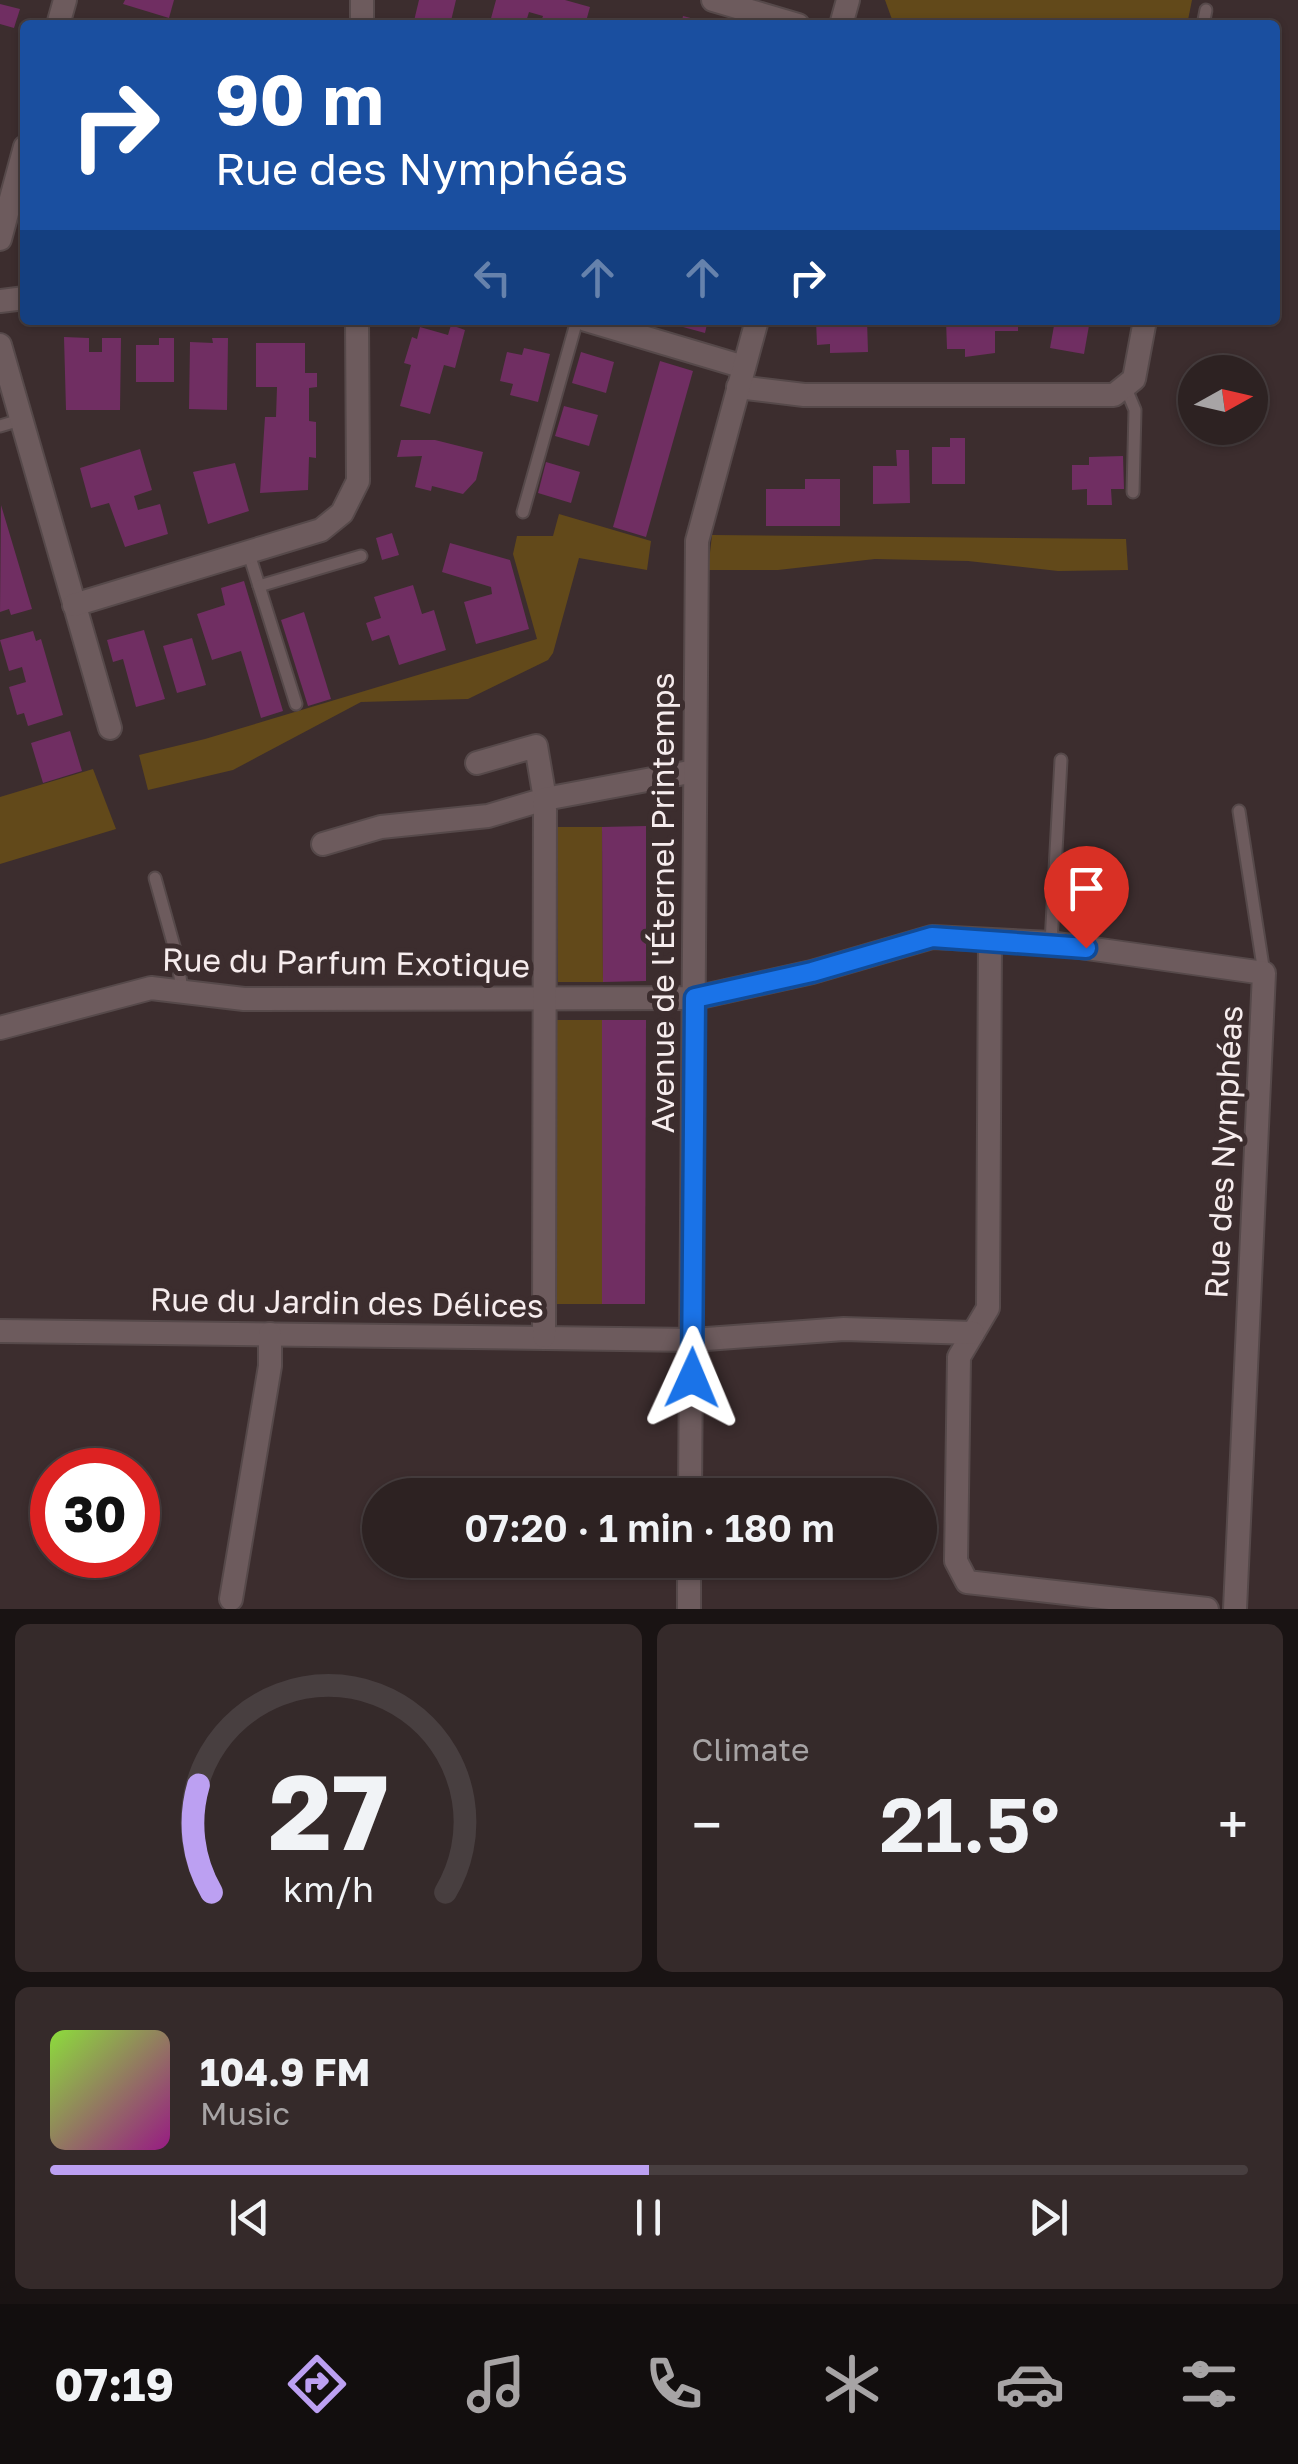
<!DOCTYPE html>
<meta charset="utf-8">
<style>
:root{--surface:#2d2222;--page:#352a2a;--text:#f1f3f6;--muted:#a7a4a5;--line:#483f40;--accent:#bca0f2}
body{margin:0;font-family:"Golos Text",sans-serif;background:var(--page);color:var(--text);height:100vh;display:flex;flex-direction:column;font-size:38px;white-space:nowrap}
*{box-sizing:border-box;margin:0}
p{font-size:32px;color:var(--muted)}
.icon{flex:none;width:55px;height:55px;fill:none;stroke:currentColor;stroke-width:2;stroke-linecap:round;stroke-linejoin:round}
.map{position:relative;height:1609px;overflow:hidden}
.details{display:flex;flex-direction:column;gap:15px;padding:15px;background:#191313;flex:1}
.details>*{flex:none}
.banner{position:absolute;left:20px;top:20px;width:1260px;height:305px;border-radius:10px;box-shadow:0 2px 8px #0004,0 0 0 2px var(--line);background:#1a4fa0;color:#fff;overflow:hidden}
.needle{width:65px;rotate:82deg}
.controls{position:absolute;left:1178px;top:355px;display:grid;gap:20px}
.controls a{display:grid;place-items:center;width:90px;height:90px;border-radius:50%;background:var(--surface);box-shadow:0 2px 8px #0004,0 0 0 2px var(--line);font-size:50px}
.speed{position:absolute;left:30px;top:1448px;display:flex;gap:20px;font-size:50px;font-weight:700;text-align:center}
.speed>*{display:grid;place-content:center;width:130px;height:130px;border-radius:50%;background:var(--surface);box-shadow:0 2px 8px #0004,0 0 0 2px var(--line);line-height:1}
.speed .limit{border:15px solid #d22;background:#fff;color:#111}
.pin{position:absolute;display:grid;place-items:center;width:85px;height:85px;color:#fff;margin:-102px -42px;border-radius:50% 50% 50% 0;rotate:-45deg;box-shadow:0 0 10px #0007}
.pin .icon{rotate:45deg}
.me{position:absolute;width:110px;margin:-55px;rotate:1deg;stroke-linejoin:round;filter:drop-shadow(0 0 8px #0008)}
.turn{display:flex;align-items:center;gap:35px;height:210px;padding:0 30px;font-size:45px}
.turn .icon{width:130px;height:130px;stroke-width:2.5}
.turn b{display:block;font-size:70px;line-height:85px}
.lanes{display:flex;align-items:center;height:95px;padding:0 30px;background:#0003;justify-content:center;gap:50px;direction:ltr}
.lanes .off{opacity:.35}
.big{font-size:75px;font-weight:600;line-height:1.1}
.details .widget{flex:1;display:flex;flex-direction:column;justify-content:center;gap:15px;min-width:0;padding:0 35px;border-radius:15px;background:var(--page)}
.details .dial{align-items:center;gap:0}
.dial svg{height:260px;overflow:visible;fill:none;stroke:var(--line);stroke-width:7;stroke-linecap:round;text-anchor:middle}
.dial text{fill:var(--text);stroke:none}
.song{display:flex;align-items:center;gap:30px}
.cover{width:120px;height:120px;border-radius:15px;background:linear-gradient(135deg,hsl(90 70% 55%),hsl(310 70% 35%))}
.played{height:10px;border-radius:5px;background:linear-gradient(90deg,var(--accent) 50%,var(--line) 50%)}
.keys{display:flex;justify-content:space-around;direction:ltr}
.heat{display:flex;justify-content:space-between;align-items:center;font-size:55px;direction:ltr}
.details .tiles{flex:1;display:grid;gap:15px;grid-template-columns:1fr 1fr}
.widget:last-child{grid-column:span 2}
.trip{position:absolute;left:362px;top:1478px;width:575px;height:100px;border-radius:50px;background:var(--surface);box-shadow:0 2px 8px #0004,0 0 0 2px var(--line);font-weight:600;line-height:100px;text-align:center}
.tab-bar{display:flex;height:160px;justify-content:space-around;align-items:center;background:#120e0e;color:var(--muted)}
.tab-bar .icon{width:70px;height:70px}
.tab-bar .selected{color:var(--accent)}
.tab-bar b{font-size:45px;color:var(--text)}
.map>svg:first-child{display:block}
</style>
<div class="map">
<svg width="1298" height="1609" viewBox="0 0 1298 1609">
<rect width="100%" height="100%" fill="#3c2d2e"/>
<g fill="#62491a">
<polygon points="885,0 1192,0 1187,25 894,25"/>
<polygon points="559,514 651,541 647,570 579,558 553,653 548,660 468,699 361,702 233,770 148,790 139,755 205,739 537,639 513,554 517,536 553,536"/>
<polygon points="712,535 1126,539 1128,570 1058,571 968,561 875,559 778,570 708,570"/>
<polygon points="93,769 116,829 0,864 0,797"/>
<polygon points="557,827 602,827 603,982 558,982"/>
<rect x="557" y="1020" width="45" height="284"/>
</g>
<g fill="#702e62">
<polygon points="125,0 174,0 169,18 123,4"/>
<polygon points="419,0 456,0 450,25 413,25"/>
<polygon points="496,0 565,0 590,7 585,25 540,25 543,16 529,12 525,25 501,25 490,22"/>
<polygon points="0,4 20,9 14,28 0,24"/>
<polygon points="683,16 713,24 712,25 681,25"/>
<polygon points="673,320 708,320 705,333 672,324"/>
<polygon points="816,320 867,320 868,352 830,353 830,344 817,345"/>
<polygon points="946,320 1018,320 1018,331 995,331 995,353 965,357 965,349 947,349"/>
<polygon points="1055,320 1090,320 1084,354 1050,348"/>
<polygon points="451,325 465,330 455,368 444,365 430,414 400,406 411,365 404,363 412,337 417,339 420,327 448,335"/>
<polygon points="64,337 89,338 89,352 102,352 102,338 121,338 120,410 66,410"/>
<polygon points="159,338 174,338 174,382 136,382 136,345 159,345"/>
<polygon points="212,338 228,338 227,410 189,409 190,342 213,343"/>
<polygon points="256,343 305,343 305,373 317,373 317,387 309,388 309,421 316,422 316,458 309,457 308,490 260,493 265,417 276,417 277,387 256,387"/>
<polygon points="524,348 550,354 538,402 510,395 513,384 500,381 507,352 522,355"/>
<polygon points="581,352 614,362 606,393 572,383"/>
<polygon points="660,361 693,371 646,537 613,527"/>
<polygon points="564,406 598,415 589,446 555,436"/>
<polygon points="950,438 965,438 965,484 932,484 932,447 950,447"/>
<polygon points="401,440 435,440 483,452 476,480 463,494 432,486 431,491 415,487 422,456 397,457"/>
<polygon points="140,449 152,490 134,496 138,510 160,504 168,534 125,547 109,503 91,508 80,468"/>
<polygon points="896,450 909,450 910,503 873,504 873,466 897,466"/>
<polygon points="1123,456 1124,489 1111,489 1112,505 1087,505 1087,489 1072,490 1072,465 1089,465 1089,457"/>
<polygon points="546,462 580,472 571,503 538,493"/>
<polygon points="235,463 249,511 208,524 193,472"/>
<polygon points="805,479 840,479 840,526 766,526 766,489 805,489"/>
<polygon points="1,505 32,609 11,615 9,609 0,612"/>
<polygon points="392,533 399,555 382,560 376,538"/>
<polygon points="450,543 510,560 529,629 476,644 464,602 492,594 491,587 442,572"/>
<polygon points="244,581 283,711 261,718 241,651 212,660 197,614 225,605 221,588"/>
<polygon points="413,585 422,614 434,610 446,650 399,665 389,635 372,641 366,623 381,618 374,597"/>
<polygon points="304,612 331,699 308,706 281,620"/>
<polygon points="144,630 165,699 136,707 123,659 113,662 107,640"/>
<polygon points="33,631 36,641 41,639 63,715 28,726 24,713 17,715 9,687 26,682 22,667 9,671 0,640"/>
<polygon points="192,638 206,685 177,693 163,646"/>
<polygon points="70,731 82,771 43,783 31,743"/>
<polygon points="646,826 646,981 603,982 602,827"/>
<polygon points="602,1020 646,1020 645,1304 602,1304"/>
</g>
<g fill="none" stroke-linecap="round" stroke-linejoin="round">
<defs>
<g id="service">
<polyline points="1203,25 1206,10"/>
<polyline points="1125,386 1135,410 1133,492"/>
<polyline points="0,426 20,420"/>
<polyline points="523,512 577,320"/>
<polyline points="249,554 296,704"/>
<polyline points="259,586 361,556"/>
<polyline points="1239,811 1264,973"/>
<polyline points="155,878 177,957 182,990"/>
<polyline points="1051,943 1061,760"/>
</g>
<g id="minor">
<polyline points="713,0 798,25"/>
<polyline points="58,25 65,0"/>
<polyline points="362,25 362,0"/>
<polyline points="841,25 848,0"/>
<polyline points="0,239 25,147"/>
<polyline points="0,301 25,298"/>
<polyline points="586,320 744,367"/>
<polyline points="0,345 110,728"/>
<polyline points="738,387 804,395 1114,395 1134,379 1145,320"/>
<polyline points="74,605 321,530 342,513 358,481 357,320"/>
<polyline points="323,844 381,827 488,816 545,799 536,746 477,763"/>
<polyline points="990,941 988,1308 959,1357 956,1561 967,1582 1207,1609"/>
<polyline points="0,1028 151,988 244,999 695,998 812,972 932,937 1051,943 1264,973 1235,1609"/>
<polyline points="0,1331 693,1340 844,1329 973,1333"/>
<polyline points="544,1336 545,799 695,771"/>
<polyline points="690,1495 697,541 757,320"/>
<polyline points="231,1599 270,1366 270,1334"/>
<polyline points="689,1609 689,1560"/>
</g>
</defs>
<use href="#service" stroke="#56494a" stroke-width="15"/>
<use href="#minor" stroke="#56494a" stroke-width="26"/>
<use href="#service" stroke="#6d5b5d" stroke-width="11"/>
<use href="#minor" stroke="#6d5b5d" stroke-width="22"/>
</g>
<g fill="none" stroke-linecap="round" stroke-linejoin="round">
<defs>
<polyline id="route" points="692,1378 695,998 812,972 932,937 1086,948"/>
</defs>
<use href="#route" stroke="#114b97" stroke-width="25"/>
<use href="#route" stroke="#1a73e8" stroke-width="18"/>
</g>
<g text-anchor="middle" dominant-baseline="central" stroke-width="10" stroke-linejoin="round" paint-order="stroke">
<g font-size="32" fill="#f6eced" stroke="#3c2d2e">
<text transform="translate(662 903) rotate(-90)">Avenue de l'Éternel Printemps</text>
<text transform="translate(346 962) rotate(1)">Rue du Parfum Exotique</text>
<text transform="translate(1223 1152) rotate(-87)">Rue des Nymphéas</text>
<text transform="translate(347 1302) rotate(1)">Rue du Jardin des Délices</text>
</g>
</g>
</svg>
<div class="controls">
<a><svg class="needle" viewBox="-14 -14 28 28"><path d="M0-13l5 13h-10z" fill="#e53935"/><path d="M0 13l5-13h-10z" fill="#a7a4a5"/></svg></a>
</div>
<div class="speed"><div class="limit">30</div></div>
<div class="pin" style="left:1086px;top:948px;background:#d93025"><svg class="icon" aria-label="arrive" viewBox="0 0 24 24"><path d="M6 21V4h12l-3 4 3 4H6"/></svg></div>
<svg class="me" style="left:692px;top:1378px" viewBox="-20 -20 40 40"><path d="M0-17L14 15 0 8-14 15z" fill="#1a73e8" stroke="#fff" stroke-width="4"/></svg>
<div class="trip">07:20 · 1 min · 180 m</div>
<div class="banner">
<div class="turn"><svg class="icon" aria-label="right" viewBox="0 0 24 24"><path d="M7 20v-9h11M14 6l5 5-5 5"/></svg><div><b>90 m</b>Rue des Nymphéas</div></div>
<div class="lanes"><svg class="icon off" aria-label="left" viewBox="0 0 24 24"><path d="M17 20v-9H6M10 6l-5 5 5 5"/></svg><svg class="icon off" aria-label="ahead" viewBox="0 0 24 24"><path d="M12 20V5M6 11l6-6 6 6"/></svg><svg class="icon off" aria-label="ahead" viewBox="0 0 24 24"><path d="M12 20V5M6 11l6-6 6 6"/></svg><svg class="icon" aria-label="right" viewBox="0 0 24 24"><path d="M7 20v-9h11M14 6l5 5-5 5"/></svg></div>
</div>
</div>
<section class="details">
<div class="tiles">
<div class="widget dial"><svg viewBox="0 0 100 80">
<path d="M14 69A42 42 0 1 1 86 69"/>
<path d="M14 69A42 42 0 0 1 10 36" stroke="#bca0f2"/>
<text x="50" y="56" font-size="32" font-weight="700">27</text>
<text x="50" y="72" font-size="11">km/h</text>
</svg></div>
<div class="widget"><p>Climate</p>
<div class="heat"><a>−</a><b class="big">21.5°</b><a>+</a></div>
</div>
<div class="widget">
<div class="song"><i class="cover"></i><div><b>104.9 FM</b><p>Music</p></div></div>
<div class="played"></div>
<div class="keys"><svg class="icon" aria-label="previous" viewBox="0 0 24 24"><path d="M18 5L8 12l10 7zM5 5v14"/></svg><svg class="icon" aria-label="pause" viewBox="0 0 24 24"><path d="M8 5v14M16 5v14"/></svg><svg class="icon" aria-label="next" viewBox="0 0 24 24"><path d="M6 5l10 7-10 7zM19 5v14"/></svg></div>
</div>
</div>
</section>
<nav class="tab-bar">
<b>07:19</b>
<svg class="icon selected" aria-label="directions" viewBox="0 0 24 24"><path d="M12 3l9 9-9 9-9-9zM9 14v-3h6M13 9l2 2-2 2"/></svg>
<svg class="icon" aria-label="music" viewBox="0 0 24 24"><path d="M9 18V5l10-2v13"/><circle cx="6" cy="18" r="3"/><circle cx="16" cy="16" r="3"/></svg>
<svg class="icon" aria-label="phone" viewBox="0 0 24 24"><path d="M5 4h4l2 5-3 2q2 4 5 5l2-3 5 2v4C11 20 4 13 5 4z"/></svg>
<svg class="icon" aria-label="climate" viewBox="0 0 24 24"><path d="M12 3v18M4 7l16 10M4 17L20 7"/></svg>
<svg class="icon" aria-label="car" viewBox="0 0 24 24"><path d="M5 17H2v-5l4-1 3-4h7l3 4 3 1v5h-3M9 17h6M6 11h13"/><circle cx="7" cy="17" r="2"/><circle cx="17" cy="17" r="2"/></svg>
<svg class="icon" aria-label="filters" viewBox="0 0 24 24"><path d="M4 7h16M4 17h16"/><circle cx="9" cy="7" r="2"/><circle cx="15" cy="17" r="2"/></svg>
</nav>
